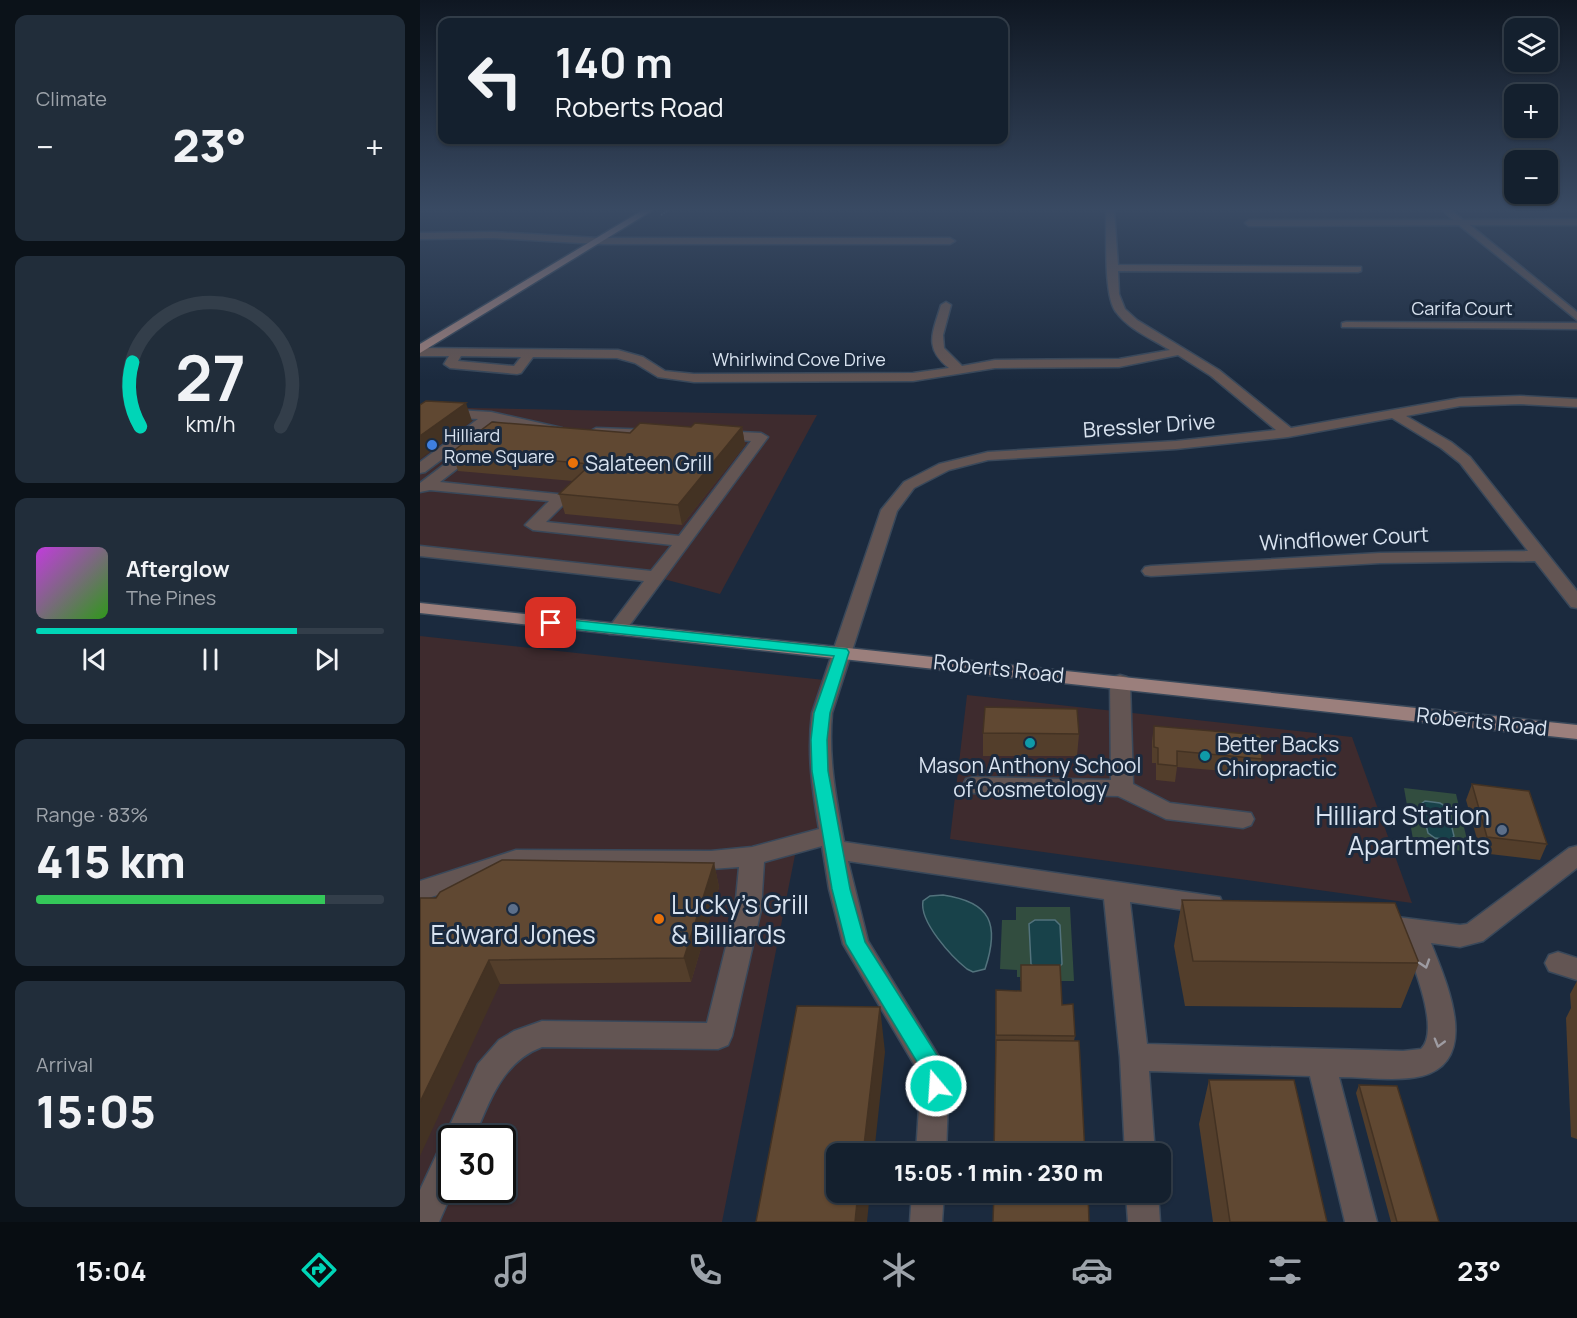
<!DOCTYPE html>
<meta charset="utf-8">
<style>
:root{--surface:#14202e;--page:#212d3a;--text:#f1f3f6;--muted:#9da3aa;--line:#333e4a;--accent:#00d5b7}
body{margin:0;font-family:Manrope,sans-serif;background:var(--page);color:var(--text);height:100vh;display:flex;flex-direction:column;font-size:22px;white-space:nowrap}
*{box-sizing:border-box;margin:0}
p{font-size:20px;color:var(--muted)}
.icon{flex:none;width:33px;height:33px;fill:none;stroke:currentColor;stroke-width:2;stroke-linecap:round;stroke-linejoin:round}
.map{position:relative;flex:1;overflow:hidden}
.drawer{display:flex;flex-direction:column;gap:15px;padding:15px;background:#0b1219;width:420px}
.drawer>*{flex:none}
.guide{position:absolute;left:18px;top:18px;width:570px;height:126px;border-radius:12px;box-shadow:0 2px 4px #0004,0 0 0 2px var(--line);background:#14202e;color:var(--text);overflow:hidden}
.buttons{position:absolute;left:1084px;top:18px;display:grid;gap:12px}
.buttons a{display:grid;place-items:center;width:54px;height:54px;border-radius:12px;background:var(--surface);box-shadow:0 2px 4px #0004,0 0 0 2px var(--line);font-size:30px}
.speed{position:absolute;left:18px;top:1125px;display:flex;gap:12px;font-size:30px;font-weight:700;text-align:center}
.speed>*{display:grid;place-content:center;width:78px;height:78px;border-radius:50%;background:var(--surface);box-shadow:0 2px 4px #0004,0 0 0 2px var(--line);line-height:1}
.speed .limit{border:3px solid #111;border-radius:9px;background:#fff;color:#111}
.pin{position:absolute;display:grid;place-items:center;width:51px;height:51px;color:#fff;margin:-26px;border-radius:12px;box-shadow:0 3px 9px #0006}
.me{position:absolute;width:66px;margin:-33px;rotate:342deg;stroke-linejoin:round;filter:drop-shadow(0 0 4px #0008)}
.turn{display:flex;align-items:center;gap:21px;height:126px;padding:0 18px;font-size:27px}
.turn .icon{width:78px;height:78px;stroke-width:2.5}
.turn b{display:block;font-size:42px;line-height:51px}
.big{font-size:45px;font-weight:800;line-height:1.1}
.drawer .tile{flex:1;display:flex;flex-direction:column;justify-content:center;gap:9px;min-width:0;padding:0 21px;border-radius:12px;background:var(--page)}
.drawer .dial{align-items:center;gap:0}
.dial svg{height:156px;overflow:visible;fill:none;stroke:var(--line);stroke-width:7;stroke-linecap:round;text-anchor:middle}
.dial text{fill:var(--text);stroke:none}
.song{display:flex;align-items:center;gap:18px}
.cover{width:72px;height:72px;border-radius:9px;background:linear-gradient(135deg,hsl(290 70% 55%),hsl(110 70% 35%))}
.played{height:6px;border-radius:3px;background:linear-gradient(90deg,var(--accent) 75%,var(--line) 75%)}
.keys{display:flex;justify-content:space-around;direction:ltr}
.heat{display:flex;justify-content:space-between;align-items:center;font-size:33px;direction:ltr}
.charge{height:9px;border-radius:4px;background:linear-gradient(90deg,#34c759 83%,var(--line) 0)}
.trip{position:absolute;left:406px;top:1143px;width:345px;height:60px;border-radius:12px;background:var(--surface);box-shadow:0 2px 4px #0004,0 0 0 2px var(--line);font-weight:800;line-height:60px;text-align:center}
.dock{display:flex;height:96px;justify-content:space-around;align-items:center;background:#080d12;color:var(--muted)}
.dock .icon{width:42px;height:42px}
.dock .active{color:var(--accent)}
.dock b{font-size:27px;color:var(--text)}
main{display:flex;flex:1;min-height:0}
.map>svg:first-child{display:block}
</style>
<main>
<section class="drawer">
<div class="tile"><p>Climate</p>
<div class="heat"><a>−</a><b class="big">23°</b><a>+</a></div>
</div>
<div class="tile dial"><svg viewBox="0 0 100 80">
<path d="M14 69A42 42 0 1 1 86 69"/>
<path d="M14 69A42 42 0 0 1 10 36" stroke="#00d5b7"/>
<text x="50" y="56" font-size="32" font-weight="700">27</text>
<text x="50" y="72" font-size="11">km/h</text>
</svg></div>
<div class="tile">
<div class="song"><i class="cover"></i><div><b>Afterglow</b><p>The Pines</p></div></div>
<div class="played"></div>
<div class="keys"><svg class="icon" aria-label="previous" viewBox="0 0 24 24"><path d="M18 5L8 12l10 7zM5 5v14"/></svg><svg class="icon" aria-label="pause" viewBox="0 0 24 24"><path d="M8 5v14M16 5v14"/></svg><svg class="icon" aria-label="next" viewBox="0 0 24 24"><path d="M6 5l10 7-10 7zM19 5v14"/></svg></div>
</div>
<div class="tile"><p>Range · 83%</p><b class="big">415 km</b><div class="charge"></div></div>
<div class="tile"><p>Arrival</p><b class="big">15:05</b></div>
</section>
<div class="map">
<svg width="1157" height="1222" viewBox="0 0 1157 1222">
<rect width="100%" height="100%" fill="#1b2a3e"/>
<g fill="#3e2b2e" fill-rule="evenodd">
<polygon points="0,407 397,415 300,594 236,577 0,551"/>
<path d="M0,636L414,681L409,692L411,835L377,845L302,1222H0ZM32,1138H82V1190H32Z"/>
<polygon points="547,695 932,737 992,903 530,839"/>
</g>
<g fill="#324d3f">
<polygon points="984,788 1036,794 1050,852 994,845"/>
<polygon points="596,907 650,907 654,981 600,981 600,977 597,977 597,970 580,969 582,920 596,920"/>
</g>
<g fill="#18424a" stroke="#52727c" stroke-width="1.5">
<polygon points="1005,801 1020,803 1027,807 1034,836 1031,840 1015,838 1008,833 1001,804"/>
<path d="M523,895C571,902 580,924 565,969L553,972L547,969C532,957 499,922 503,901L510,896Z"/>
<polygon points="615,920 635,920 640,925 642,964 637,969 616,969 611,964 609,924"/>
</g>
<g fill="none" stroke-linecap="round" stroke-linejoin="round">
<defs>
<g id="minor">
<path d="M686,210H694L698,265L941,267V271L938,272L698,271L699,294L705,309L717,320L799,370L871,428L1040,398L1100,396L1157,399V407L1100,404L1040,406L986,416L1031,442L1050,457L1157,591V608L1151,607L1115,561L960,563L731,576L725,575L722,571L725,567L731,566L960,553L1108,551L1040,463L1021,448L972,418L868,437L756,449L568,460L529,470L494,488L477,511L412,713C408,758 416,798 424,842L800,897L803,904L800,911L791,914L710,902L727,1044L983,1051L1001,1049C1021,1030 992,962 984,940L952,933L948,926L952,919L961,915L1040,925L1047,924L1149,848L1157,846V868L1063,941L1040,947L1011,943C1026,981 1062,1060 1002,1076C976,1082 946,1077 919,1077L957,1222H925L890,1076L729,1071L735,1154H705L700,1057L684,899L428,861L448,941L529,1073L526,1154H496L501,1076L423,944L409,889L402,846L344,862L341,910L312,1036L308,1045L298,1049L122,1047C82,1062 69,1102 54,1138H32L33,1190L19,1222H0V1190L21,1145L26,1143L24,1138L58,1064L79,1040L94,1031L122,1021L287,1023L315,910L319,867L291,869L96,868L0,901V881L96,850L291,851L332,847L399,829C392,789 387,753 392,713L461,510L484,482L519,464L568,452L756,441L856,430L791,376L758,355L699,367L575,368L493,381L274,382L238,377L215,363L197,358L113,357L101,373L97,374L30,368L24,364L29,356H0V348L198,350L223,357L245,371L274,374L493,373L529,368C503,348 513,332 521,305L526,302L531,305L523,335L524,348L542,366L575,360L699,359L750,350C732,339 708,329 696,312C683,295 687,233 686,210ZM41,356L101,357L94,366L38,361Z"/>
<polygon points="1022,210 1031,210 1043,220 1157,219 1157,225 1050,225 1157,312 1157,320 1039,225 829,226 825,223 829,220 1033,220"/>
<polygon points="74,232 178,238 530,238 535,241 530,244 178,244 74,238 0,239 0,233"/>
<polygon points="926,322 1157,323 1157,329 922,327 922,323"/>
<polygon points="0,408 71,412 142,428 144,431 137,435 73,421 5,472 0,473 0,462 58,419 0,416"/>
<polygon points="176,428 236,430 243,434 236,438 171,435 169,432"/>
<polygon points="299,431 341,433 348,437 203,634 189,634 187,630 224,581 0,556 0,546 231,571 252,545 113,530 105,525 129,501 10,490 0,492 0,483 50,445 55,444 62,448 60,451 20,482 147,495 150,498 126,522 259,536 331,441 294,438 292,435 294,432"/>
<polygon points="700,675 707,677 710,681 713,784 750,803 831,813 834,819 831,825 823,828 746,819 698,796 554,793 546,791 543,785 546,779 554,777 691,780 690,681 693,677"/>
<polygon points="1138,952 1157,958 1157,980 1129,971 1125,963 1129,955"/>
<polygon points="492,1192 524,1192 522,1222 490,1222"/>
<polygon points="706,1192 738,1192 740,1222 708,1222"/>
</g>
<g id="major">
<polygon points="223,210 233,210 0,353 0,344"/>
<polygon points="0,603 1157,725 1157,739 0,613"/>
</g>
</defs>
<use href="#minor" stroke="#39485a" stroke-width="3"/>
<use href="#major" stroke="#39485a" stroke-width="3"/>
<polyline stroke="#788595" stroke-width="2" stroke-dasharray="1.5 1.5" stroke-linecap="butt" points="241,215 249,210"/>
<use href="#minor" fill="#635553" fill-rule="evenodd"/>
<use href="#major" fill="#9b7f7c" fill-rule="evenodd"/>
</g>
<g fill="#533e2b">
<polygon points="271,427 322,427 325,445 262,525 145,514 139,494 153,481 38,471 32,452"/>
<polygon points="734,726 842,759 839,774 757,767 755,782 736,780 736,763 732,763 732,741"/>
<polygon points="563,733 659,734 657,756 563,756"/>
<polygon points="1052,784 1127,844 1120,860 1061,853 1046,800"/>
<polygon points="294,863 299,887 271,982 80,984 16,898"/>
<polygon points="762,900 999,963 981,1008 765,1006 754,946"/>
<polygon points="1157,981 1157,1139 1151,1137 1146,1018 1151,1008 1150,994"/>
<polygon points="576,990 642,1005 655,1036 654,1041 574,1154"/>
<polygon points="789,1080 907,1222 793,1222 779,1124"/>
<polygon points="939,1085 1019,1222 971,1222 936,1093"/>
</g>
<g fill="#433223">
<polygon points="46,403 52,421 0,459 0,436"/>
<polygon points="322,427 325,445 262,525 258,505"/>
<polygon points="294,863 299,887 271,982 264,958"/>
<polygon points="69,960 80,984 0,1156 0,1102"/>
<polygon points="460,1007 465,1052 454,1154 443,1154"/>
<polygon points="438,1192 450,1192 447,1222 435,1222"/>
</g>
<g fill="#604832" stroke="#433223" stroke-width="1.5">
<polygon points="6,401 46,403 0,436 0,405"/>
<polygon points="72,422 210,433 220,423 271,427 275,423 322,427 258,505 139,494 171,464 32,452"/>
<polygon points="565,707 657,709 659,734 563,733"/>
<polygon points="734,726 840,735 842,759 757,751 757,766 738,764 738,748 734,747"/>
<polygon points="1052,784 1109,791 1127,844 1067,837"/>
<polygon points="82,860 294,863 264,958 69,960 0,1102 0,898 16,898 20,892"/>
<polygon points="762,900 975,903 999,963 773,961"/>
<polygon points="601,965 640,965 642,1005 653,1004 655,1036 576,1035 576,990 601,991"/>
<polygon points="377,1006 460,1007 443,1154 417,1154 417,1192 438,1192 435,1222 336,1222"/>
<polygon points="576,1040 659,1041 665,1154 574,1154"/>
<polygon points="789,1080 874,1080 907,1222 810,1222"/>
<polygon points="939,1085 977,1086 1019,1222 977,1222"/>
<polygon points="574,1192 668,1192 669,1222 573,1222"/>
</g>
<defs><path id="oneway-chevron" d="M-2-3.5L2.5 0L-2 3.5" fill="none" stroke-width="1.6" stroke-linecap="round" stroke-linejoin="round" transform="scale(1.5)"/></defs>
<g stroke="#9e9ca2">
<use href="#oneway-chevron" transform="translate(1005 964) rotate(72)"/>
<use href="#oneway-chevron" transform="translate(1019 1043) rotate(106)"/>
</g>
<linearGradient id="sky" x2="0" y2="1"><stop stop-color="#0f1722"/><stop offset="0.55" stop-color="#394a63"/><stop offset="1" stop-color="#394a63" stop-opacity="0"/></linearGradient>
<rect width="1157" height="381" fill="url(#sky)"/>
<polygon fill="#00d5b7" stroke="#008a77" stroke-width="1.5" points="131,618 427,649 429,652 410,713 407,740 408,771 430,889 445,942 520,1060 527,1086 524,1094 516,1097 508,1094 502,1070 426,944 412,889 392,771 391,740 394,713 414,656 126,626 124,623"/>
<circle fill="#3f7fe0" stroke="#1b2a3e" stroke-width="2" cx="12" cy="445" r="6"/>
<g fill="#e8710a" stroke="#1b2a3e" stroke-width="2">
<circle cx="153" cy="463" r="6"/>
<circle cx="239" cy="919" r="6"/>
</g>
<g fill="#0f9aa8" stroke="#1b2a3e" stroke-width="2">
<circle cx="610" cy="743" r="6"/>
<circle cx="785" cy="756" r="6"/>
</g>
<g fill="#5c6f8a" stroke="#1b2a3e" stroke-width="2">
<circle cx="1082" cy="830" r="6"/>
<circle cx="93" cy="909" r="6"/>
</g>
<g text-anchor="middle" dominant-baseline="central" stroke-width="6" stroke-linejoin="round" paint-order="stroke">
<g font-size="18" fill="#d9e3f0" stroke="#1b2a3e">
<text x="1042" y="308">Carifa Court</text>
<text x="379" y="359">Whirlwind Cove Drive</text>
</g>
<g font-size="18" fill="#d9e3f0" stroke="#1b2a3e" text-anchor="start">
<text x="24" y="435">Hilliard<tspan x="24" dy="21">Rome Square</tspan></text>
</g>
<g font-size="21" fill="#d9e3f0" stroke="#1b2a3e">
<text transform="translate(729 425) rotate(-4)">Bressler Drive</text>
<text transform="translate(924 538) rotate(-3)">Windflower Court</text>
<text transform="translate(579 668) rotate(6)">Roberts Road</text>
<text transform="translate(1062 721) rotate(6)">Roberts Road</text>
</g>
<g font-size="21" fill="#d9e3f0" stroke="#1b2a3e" text-anchor="start">
<text x="165" y="463">Salateen Grill</text>
<text x="797" y="744">Better Backs<tspan x="797" dy="24">Chiropractic</tspan></text>
<text x="610" y="765" text-anchor="middle">Mason Anthony School<tspan x="610" dy="24">of Cosmetology</tspan></text>
</g>
<g font-size="26" fill="#d9e3f0" stroke="#1b2a3e" text-anchor="end">
<text x="1070" y="815">Hilliard Station<tspan x="1070" dy="30">Apartments</tspan></text>
<text x="251" y="904" text-anchor="start">Lucky's Grill<tspan x="251" dy="30">&amp; Billiards</tspan></text>
<text x="93" y="934" text-anchor="middle">Edward Jones</text>
</g>
</g>
</svg>
<div class="buttons">
<a><svg class="icon" aria-label="layers" viewBox="0 0 24 24"><path d="M12 4l9 5-9 5-9-5zM3 14l9 5 9-5"/></svg></a>
<a>+</a>
<a>−</a>
</div>
<div class="speed"><div class="limit">30</div></div>
<div class="pin" style="left:131px;top:623px;background:#d93025"><svg class="icon" aria-label="arrive" viewBox="0 0 24 24"><path d="M6 21V4h12l-3 4 3 4H6"/></svg></div>
<svg class="me" style="left:516px;top:1086px" viewBox="-20 -20 40 40"><circle r="17" fill="#00d5b7" stroke="#fff" stroke-width="3"/><path d="M0-11L8 9 0 5-8 9z" fill="#fff"/></svg>
<div class="trip">15:05 · 1 min · 230 m</div>
<div class="guide">
<div class="turn"><svg class="icon" aria-label="left" viewBox="0 0 24 24"><path d="M17 20v-9H6M10 6l-5 5 5 5"/></svg><div><b>140 m</b>Roberts Road</div></div>
</div>
</div>
</main>
<nav class="dock">
<b>15:04</b>
<svg class="icon active" aria-label="directions" viewBox="0 0 24 24"><path d="M12 3l9 9-9 9-9-9zM9 14v-3h6M13 9l2 2-2 2"/></svg>
<svg class="icon" aria-label="music" viewBox="0 0 24 24"><path d="M9 18V5l10-2v13"/><circle cx="6" cy="18" r="3"/><circle cx="16" cy="16" r="3"/></svg>
<svg class="icon" aria-label="phone" viewBox="0 0 24 24"><path d="M5 4h4l2 5-3 2q2 4 5 5l2-3 5 2v4C11 20 4 13 5 4z"/></svg>
<svg class="icon" aria-label="climate" viewBox="0 0 24 24"><path d="M12 3v18M4 7l16 10M4 17L20 7"/></svg>
<svg class="icon" aria-label="car" viewBox="0 0 24 24"><path d="M5 17H2v-5l4-1 3-4h7l3 4 3 1v5h-3M9 17h6M6 11h13"/><circle cx="7" cy="17" r="2"/><circle cx="17" cy="17" r="2"/></svg>
<svg class="icon" aria-label="filters" viewBox="0 0 24 24"><path d="M4 7h16M4 17h16"/><circle cx="9" cy="7" r="2"/><circle cx="15" cy="17" r="2"/></svg>
<b>23°</b>
</nav>
